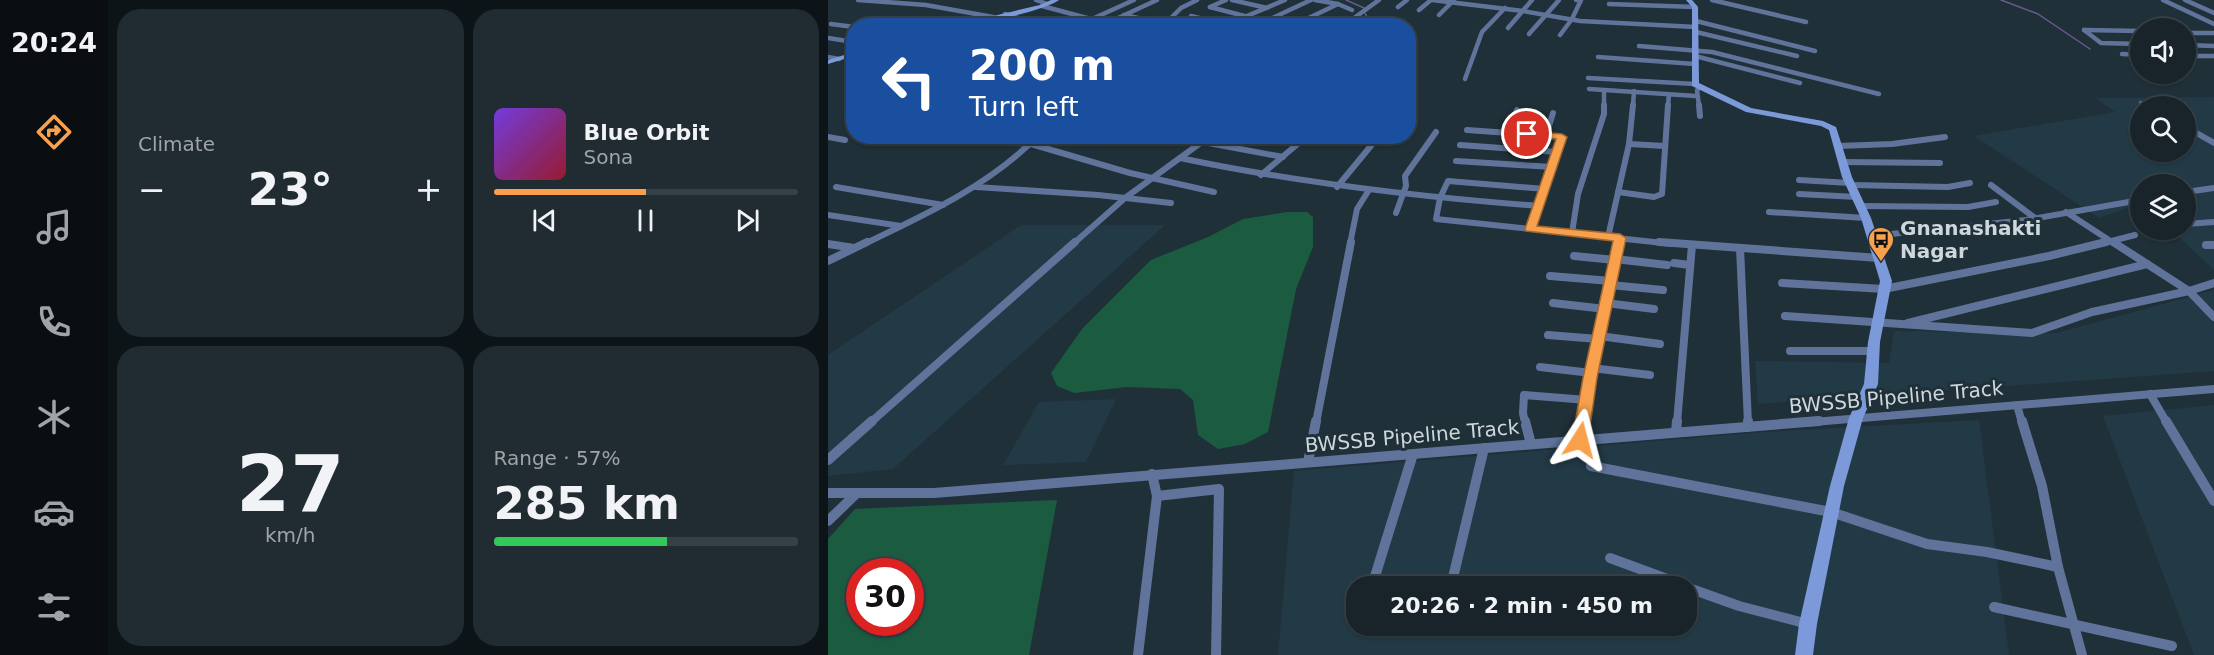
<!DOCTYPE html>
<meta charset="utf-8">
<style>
:root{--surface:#18242a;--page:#212c32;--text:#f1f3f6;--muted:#9fa4a8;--line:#364147;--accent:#f9a04d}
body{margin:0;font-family:"DejaVu Sans",sans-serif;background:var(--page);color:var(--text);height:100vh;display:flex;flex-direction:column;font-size:22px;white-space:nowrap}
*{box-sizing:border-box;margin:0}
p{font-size:20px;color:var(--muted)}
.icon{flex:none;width:33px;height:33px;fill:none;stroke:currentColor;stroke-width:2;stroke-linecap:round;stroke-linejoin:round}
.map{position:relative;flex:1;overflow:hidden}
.drawer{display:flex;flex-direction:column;gap:9px;padding:9px;background:#0d1417;width:720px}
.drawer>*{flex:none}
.hud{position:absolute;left:18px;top:18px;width:570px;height:126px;border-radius:24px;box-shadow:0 2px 4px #0004,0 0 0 2px var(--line);background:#1a4fa0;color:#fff;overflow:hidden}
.buttons{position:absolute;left:1302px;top:18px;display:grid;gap:12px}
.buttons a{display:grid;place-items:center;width:66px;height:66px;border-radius:50%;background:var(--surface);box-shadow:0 2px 4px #0004,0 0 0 2px var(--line);font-size:30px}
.speed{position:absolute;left:18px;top:558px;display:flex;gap:12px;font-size:30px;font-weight:700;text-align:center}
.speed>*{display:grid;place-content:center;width:78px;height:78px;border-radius:50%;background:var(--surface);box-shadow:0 2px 4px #0004,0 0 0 2px var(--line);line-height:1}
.speed .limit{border:9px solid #d22;background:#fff;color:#111}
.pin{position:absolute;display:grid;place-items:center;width:51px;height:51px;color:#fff;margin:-26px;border:3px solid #fff;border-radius:50%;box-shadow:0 2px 6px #0007}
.me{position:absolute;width:66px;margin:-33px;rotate:9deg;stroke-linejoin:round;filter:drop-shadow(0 0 4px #0008)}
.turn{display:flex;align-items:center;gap:21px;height:126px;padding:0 24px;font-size:27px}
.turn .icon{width:78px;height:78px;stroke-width:2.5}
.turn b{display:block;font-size:42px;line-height:51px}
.big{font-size:45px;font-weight:700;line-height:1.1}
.drawer .card{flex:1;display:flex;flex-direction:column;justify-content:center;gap:9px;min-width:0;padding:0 21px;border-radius:24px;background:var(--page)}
.drawer .dial{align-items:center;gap:0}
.dial b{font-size:78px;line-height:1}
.song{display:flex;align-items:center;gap:18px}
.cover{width:72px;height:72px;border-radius:9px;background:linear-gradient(135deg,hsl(260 70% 55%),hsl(350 70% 35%))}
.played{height:6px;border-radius:3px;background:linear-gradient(90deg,var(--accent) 50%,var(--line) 50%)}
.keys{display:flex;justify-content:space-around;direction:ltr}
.heat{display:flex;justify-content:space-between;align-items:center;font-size:33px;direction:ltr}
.charge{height:9px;border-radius:4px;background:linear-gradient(90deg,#34c759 57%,var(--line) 0)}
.drawer .tiles{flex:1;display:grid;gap:9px;grid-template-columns:repeat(2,1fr)}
.trip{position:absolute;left:518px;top:576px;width:351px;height:60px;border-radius:24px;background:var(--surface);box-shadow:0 2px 4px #0004,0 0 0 2px var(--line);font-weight:700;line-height:60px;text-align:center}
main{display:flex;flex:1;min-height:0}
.tabs{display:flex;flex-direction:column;width:108px;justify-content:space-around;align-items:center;background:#0a0e11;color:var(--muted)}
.tabs .icon{width:42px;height:42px}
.tabs .current{color:var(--accent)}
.tabs b{font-size:27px;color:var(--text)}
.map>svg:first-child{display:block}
</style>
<main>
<nav class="tabs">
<b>20:24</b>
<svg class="icon current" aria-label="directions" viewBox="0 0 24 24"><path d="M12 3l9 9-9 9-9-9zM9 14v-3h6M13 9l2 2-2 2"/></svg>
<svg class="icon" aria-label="music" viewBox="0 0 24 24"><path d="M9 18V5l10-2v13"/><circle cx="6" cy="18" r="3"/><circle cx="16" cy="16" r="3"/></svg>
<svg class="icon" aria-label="phone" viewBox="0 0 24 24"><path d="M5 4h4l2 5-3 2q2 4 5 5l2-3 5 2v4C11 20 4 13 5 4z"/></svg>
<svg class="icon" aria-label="climate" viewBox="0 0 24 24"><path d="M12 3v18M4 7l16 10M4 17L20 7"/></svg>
<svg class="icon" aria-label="car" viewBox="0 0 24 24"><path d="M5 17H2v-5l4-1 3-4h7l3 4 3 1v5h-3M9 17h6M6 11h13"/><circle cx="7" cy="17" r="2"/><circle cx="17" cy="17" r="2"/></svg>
<svg class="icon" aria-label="filters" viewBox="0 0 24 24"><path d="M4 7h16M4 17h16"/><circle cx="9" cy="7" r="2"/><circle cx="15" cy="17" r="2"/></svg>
</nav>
<section class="drawer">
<div class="tiles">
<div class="card"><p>Climate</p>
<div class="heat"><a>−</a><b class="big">23°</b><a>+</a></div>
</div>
<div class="card">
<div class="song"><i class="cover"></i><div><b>Blue Orbit</b><p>Sona</p></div></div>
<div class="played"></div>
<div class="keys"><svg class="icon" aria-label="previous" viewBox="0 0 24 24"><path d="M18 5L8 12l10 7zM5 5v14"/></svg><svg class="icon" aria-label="pause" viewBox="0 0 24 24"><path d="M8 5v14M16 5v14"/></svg><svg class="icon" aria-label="next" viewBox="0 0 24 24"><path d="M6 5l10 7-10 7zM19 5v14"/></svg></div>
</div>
<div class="card dial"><b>27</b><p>km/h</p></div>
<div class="card"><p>Range · 57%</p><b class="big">285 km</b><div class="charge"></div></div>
</div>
</section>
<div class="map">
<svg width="1386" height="655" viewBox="0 0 1386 655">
<rect width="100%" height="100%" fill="#203038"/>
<g fill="#223a46" fill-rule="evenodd">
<path d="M1386,97V270L1343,230H1358V184H1312V203L1271,218L1146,136L1287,112L1267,98ZM1312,106H1358V152H1312Z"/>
<polygon points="193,225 337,225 65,469 0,476 0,355"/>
<polygon points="1386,290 1386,371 930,404 927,361 1061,363 1066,331 1229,333"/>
<polygon points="288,399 258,462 175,465 211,402"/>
<polygon points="1386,405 1386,655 1366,655 1275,416"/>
<path d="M1151,420L1181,655H450L466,471L937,432ZM528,586H858V626H528Z"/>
</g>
<g fill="#1b5c41" fill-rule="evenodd">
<polygon points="459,212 479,212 485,217 485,247 468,289 440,432 417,444 390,449 370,435 365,400 352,389 299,387 246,393 229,386 223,373 254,329 323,260 380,237 415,219"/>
<path d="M229,500L201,655H0V539L27,509ZM32,572H82V622H32Z"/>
</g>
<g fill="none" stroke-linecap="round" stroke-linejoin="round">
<g stroke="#6b5a90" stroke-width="1.5">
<polyline points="518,0 536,8"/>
<polyline points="1173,0 1210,14 1262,49"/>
<polyline points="537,13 544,26"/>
</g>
<g stroke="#60749b" stroke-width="4.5">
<polyline points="30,0 98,5 165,17"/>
<polyline points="208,0 219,4"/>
<polyline points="404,0 439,8"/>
<polyline points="604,0 695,11 752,21 868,27"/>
<polyline points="884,0 978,22"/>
<polyline points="1335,0 1386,24"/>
<polyline points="1357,0 1386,13"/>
<polyline points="510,4 524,10"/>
<polyline points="781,4 867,7"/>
<polyline points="214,6 278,23"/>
<polyline points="382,7 455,26"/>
<polyline points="382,7 398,0"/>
<polyline points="570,7 579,0"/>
<polyline points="591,10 603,0"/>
<polyline points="177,14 215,26"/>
<polyline points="296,15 348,26"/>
<polyline points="611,15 626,0"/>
<polyline points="363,16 400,25"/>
<polyline points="264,19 306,0"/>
<polyline points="144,21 156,26"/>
<polyline points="438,21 483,0"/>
<polyline points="868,21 987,51"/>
<polyline points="338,23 353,8 369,0"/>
<polyline points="3,24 26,27"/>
<polyline points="275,25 329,0"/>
<polyline points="493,25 497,26"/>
<polyline points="365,26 379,20"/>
<polyline points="395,26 457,0"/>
<polyline points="464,26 510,4 487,0"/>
<polyline points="515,26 551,0"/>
<polyline points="680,28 704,0"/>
<polyline points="1256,30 1273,43 1312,44"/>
<polyline points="1256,30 1312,31"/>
<polyline points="868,32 969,56"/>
<polyline points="1358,33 1386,33"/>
<polyline points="701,34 731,0"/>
<polyline points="732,35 744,19 753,0 748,0"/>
<polyline points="0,38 26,42"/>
<polyline points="1358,45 1386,46"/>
<polyline points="811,46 884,52 1051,94"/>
<polyline points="1294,54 1312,55"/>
<polyline points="867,56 972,83"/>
<polyline points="1358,56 1386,56"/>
<polyline points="0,57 11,59"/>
<polyline points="770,57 867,64"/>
<polyline points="760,78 867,84"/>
<polyline points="637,79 654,32 677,8"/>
<polyline points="761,89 868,96"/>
<polyline points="776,90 776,106"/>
<polyline points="1313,103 1320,106"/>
<polyline points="805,106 806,91"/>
<polyline points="840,106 841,94"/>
<polyline points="871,106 869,90 873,87"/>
</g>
<g stroke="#60749b" stroke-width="6">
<polyline points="871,105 872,116"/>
<polyline points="1317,105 1320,106"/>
<polyline points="1358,127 1386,143"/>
<polyline points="639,130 734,137 702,229"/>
<polyline points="681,133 689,110"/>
<polyline points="79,136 203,144 302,173 386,192"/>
<polyline points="459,136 476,139"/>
<polyline points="718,136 725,113"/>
<polyline points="0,137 17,140"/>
<polyline points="375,142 455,157"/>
<polyline points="801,144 837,146"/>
<polyline points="632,145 729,152"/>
<polyline points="1010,146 1064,144 1117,137"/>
<path d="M352,158C471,183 590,197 711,206"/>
<polyline points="628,161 724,167"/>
<polyline points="1015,162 1112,163"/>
<polyline points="433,175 479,136"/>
<polyline points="971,180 1022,183"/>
<polyline points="1023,185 1120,187 1142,183"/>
<polyline points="1163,185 1207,218"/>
<polyline points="8,187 115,205"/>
<polyline points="148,187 270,195 343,203"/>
<polyline points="509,187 551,136"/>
<polyline points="717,189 620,181 612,198 608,219 845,244"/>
<polyline points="790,192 826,197 834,194 840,105"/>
<polyline points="1358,192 1386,188"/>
<polyline points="971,194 1029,197"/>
<polyline points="1033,206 1140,207 1168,202"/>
<polyline points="941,212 1038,218"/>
<polyline points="1238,212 1287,244"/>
<polyline points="568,213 578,186 577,176 608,132"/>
<polyline points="0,215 73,226"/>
<polyline points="1358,224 1386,222"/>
<polyline points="744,233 750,194 776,114 776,105"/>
<polyline points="1044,236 1198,220 1312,200"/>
<polyline points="780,237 801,144 805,105"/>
<path d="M36,244C99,214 160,186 210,136"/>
<polyline points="245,244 297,198 382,136"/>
<polyline points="522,244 529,209 541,190"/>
<polyline points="791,244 792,238"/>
<polyline points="1272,244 1307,235"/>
</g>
<g stroke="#60749b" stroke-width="8">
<polyline points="831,242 1051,258"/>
<polyline points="1285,242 1361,291 1386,317"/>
<polyline points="0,244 26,248"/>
<polyline points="1378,245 1386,245"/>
<polyline points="912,248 920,423"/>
<polyline points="746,256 787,260"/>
<polyline points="787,259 839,265"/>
<polyline points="0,261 39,242"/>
<polyline points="846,263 862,265"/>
<polyline points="722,276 783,281"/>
<polyline points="954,283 1056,289 1221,256 1278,242"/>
<polyline points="782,285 835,290"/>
<polyline points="725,303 777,309"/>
<polyline points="778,303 826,309"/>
<polyline points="957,316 1204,333 1264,312 1361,291 1386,283"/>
<polyline points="1080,323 1319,264"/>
<polyline points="720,335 770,339"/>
<polyline points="771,336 832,344"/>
<polyline points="962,351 1045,351"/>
<polyline points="712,367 763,373"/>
<polyline points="764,368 822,375"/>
<polyline points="1322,394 1339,423"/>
<polyline points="1189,405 1194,423"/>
<polyline points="42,423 247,242"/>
<polyline points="488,423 523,242"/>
<polyline points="697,423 695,413 696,395 759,400"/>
<polyline points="755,423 791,242"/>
<polyline points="849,423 864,245"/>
<polyline points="973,423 1386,389"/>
</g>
<g stroke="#60749b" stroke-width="10">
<polyline points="697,421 703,444"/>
<polyline points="920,421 920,427"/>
<polyline points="1194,421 1214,486 1230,567 1254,655"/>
<polyline points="1338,421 1386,501"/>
<polyline points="848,432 849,421"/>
<polyline points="752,440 755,421"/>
<polyline points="0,460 44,421"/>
<polyline points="480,462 488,421"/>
<polyline points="763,466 1003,512 1099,544 1159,552 1230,567"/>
<polyline points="0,493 106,493 991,421"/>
<polyline points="329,496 391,489 388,655"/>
<polyline points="0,521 29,493"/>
<polyline points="782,558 858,586"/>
<polyline points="544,586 585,454"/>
<polyline points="623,586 656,448"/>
<polyline points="858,587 911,606 980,624"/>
<polyline points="1166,607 1344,646"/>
<polyline points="310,655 329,496 324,474"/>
</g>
<g fill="#7c9ad9" fill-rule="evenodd">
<path d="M223,0H231C214,12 144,26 122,26L212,5Z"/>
<polygon points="858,0 864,0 870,7 871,83 923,108 995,121 1008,127 1024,177 1043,218 1064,281 1052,342 1050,384 1035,418 1016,486 989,624 985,655 967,655 971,624 1002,486 1021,418 1036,384 1040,342 1052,281 1033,218 1014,177 1001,130 993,126 918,112 864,86 864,7"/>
<polygon points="26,52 26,56 0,64 0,60"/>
</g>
</g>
<polygon fill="#f9a04d" stroke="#a26832" stroke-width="1.5" points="699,131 734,134 739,137 709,226 792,234 798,238 769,378 760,440 758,445 752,446 746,445 744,440 755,378 785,241 698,231 697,229 728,139 696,136 695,134"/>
<defs>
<symbol id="bus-pin" viewBox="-11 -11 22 30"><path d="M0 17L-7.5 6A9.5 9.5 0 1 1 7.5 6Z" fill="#f9a04d" stroke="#203038"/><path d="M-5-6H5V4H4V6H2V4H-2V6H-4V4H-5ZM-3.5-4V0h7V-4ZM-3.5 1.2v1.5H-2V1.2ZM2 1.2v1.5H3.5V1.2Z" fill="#111"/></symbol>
</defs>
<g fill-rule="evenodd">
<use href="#bus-pin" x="1038" y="225" width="30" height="40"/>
</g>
<g text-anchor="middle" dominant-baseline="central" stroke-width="6" stroke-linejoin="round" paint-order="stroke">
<g font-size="20" font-weight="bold" fill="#cdd7dc" stroke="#203038" text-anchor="start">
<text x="1072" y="228">Gnanashakti<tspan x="1072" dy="23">Nagar</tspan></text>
</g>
<g font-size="20" fill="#cdd7dc" stroke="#203038">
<text transform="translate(1068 397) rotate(-5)">BWSSB Pipeline Track</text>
<text transform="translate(584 436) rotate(-5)">BWSSB Pipeline Track</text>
</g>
</g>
</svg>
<div class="buttons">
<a><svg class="icon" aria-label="sound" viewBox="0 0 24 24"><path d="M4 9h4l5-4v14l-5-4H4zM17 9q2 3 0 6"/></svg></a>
<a><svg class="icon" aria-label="search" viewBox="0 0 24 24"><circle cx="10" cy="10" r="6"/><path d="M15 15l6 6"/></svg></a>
<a><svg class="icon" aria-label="layers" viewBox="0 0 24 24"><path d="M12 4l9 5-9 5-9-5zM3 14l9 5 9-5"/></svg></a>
</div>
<div class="speed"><div class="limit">30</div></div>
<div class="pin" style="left:699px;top:134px;background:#d93025"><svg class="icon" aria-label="arrive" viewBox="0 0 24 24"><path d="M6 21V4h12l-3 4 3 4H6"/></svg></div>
<svg class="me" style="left:752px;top:440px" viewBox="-20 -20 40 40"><path d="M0-17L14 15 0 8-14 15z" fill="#f9a04d" stroke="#fff" stroke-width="4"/></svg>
<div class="trip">20:26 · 2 min · 450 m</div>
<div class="hud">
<div class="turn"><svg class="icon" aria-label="left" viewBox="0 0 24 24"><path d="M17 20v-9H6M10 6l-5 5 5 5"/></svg><div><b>200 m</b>Turn left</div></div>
</div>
</div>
</main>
